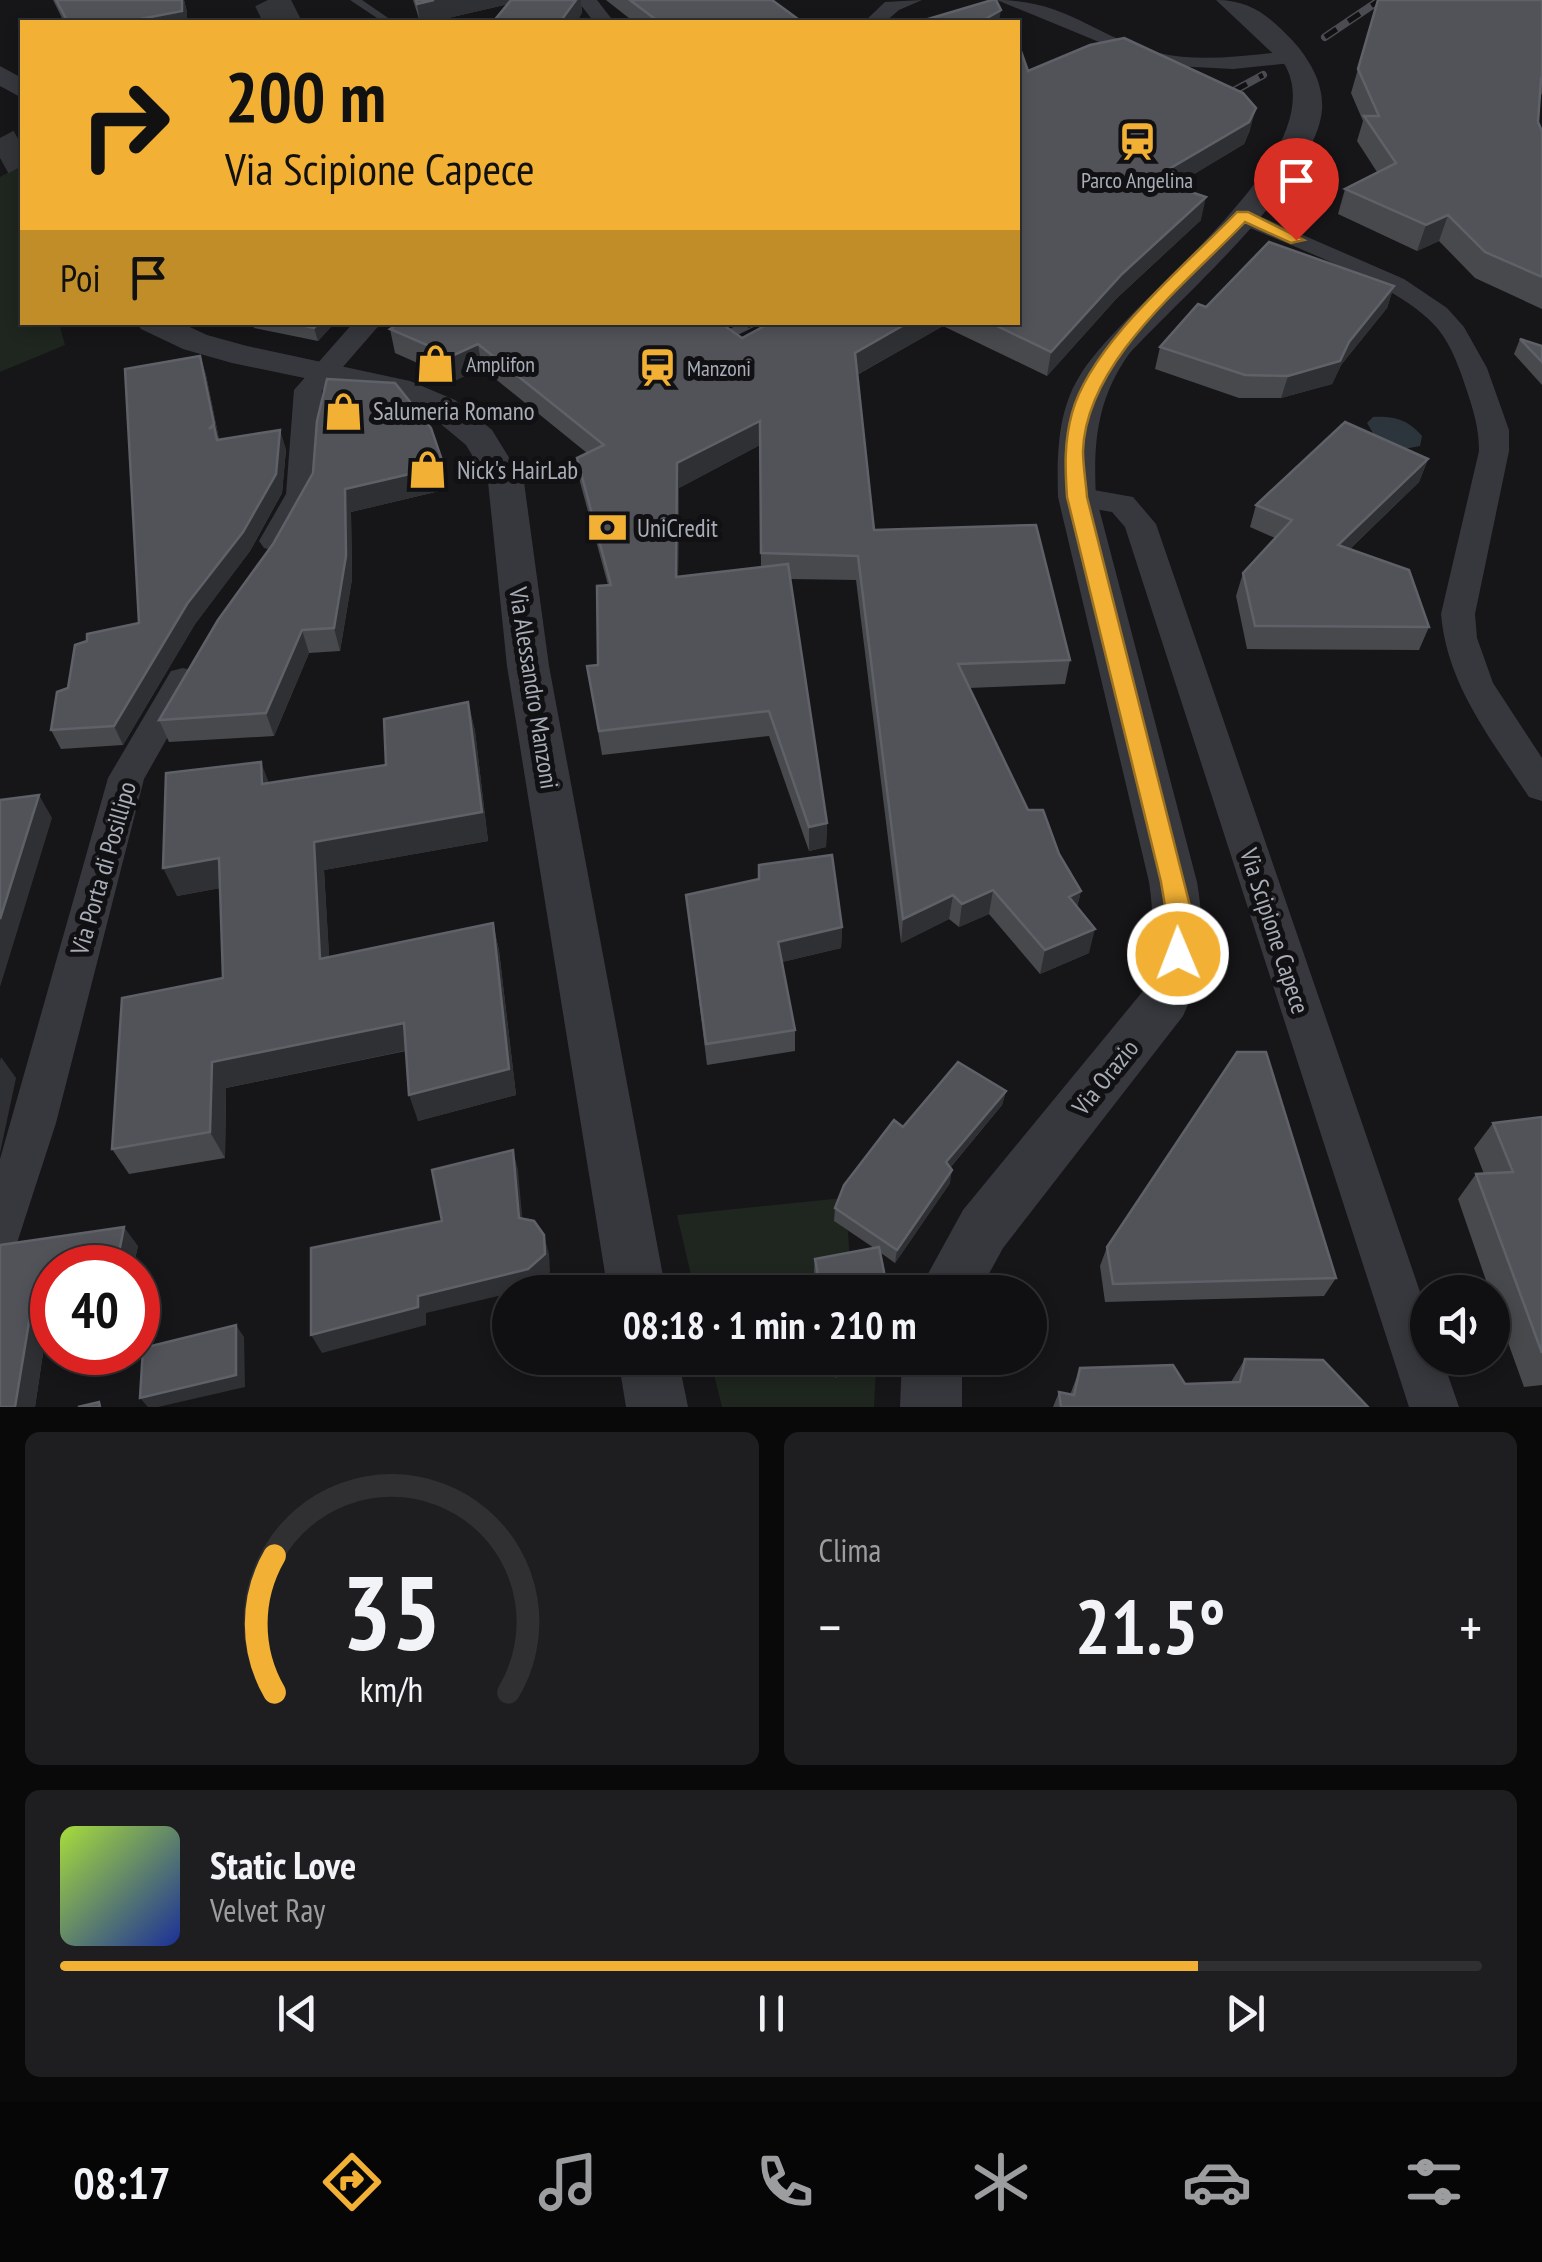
<!DOCTYPE html>
<html lang="it">
<meta charset="utf-8">
<style>
:root{--surface:#101012;--page:#1e1e20;--text:#f1f3f6;--muted:#9c9d9f;--line:#303032;--accent:#f2b134}
body{margin:0;font-family:"PT Sans Narrow",sans-serif;background:var(--page);color:var(--text);height:100vh;display:flex;flex-direction:column;font-size:38px;white-space:nowrap}
*{box-sizing:border-box;margin:0}
p{font-size:32px;color:var(--muted)}
.icon{flex:none;width:55px;height:55px;fill:none;stroke:currentColor;stroke-width:2;stroke-linecap:round;stroke-linejoin:round}
.map{position:relative;height:1407px;overflow:hidden}
.drawer{display:flex;flex-direction:column;gap:25px;padding:25px;background:#09090a;flex:1}
.drawer>*{flex:none}
.top-card{position:absolute;left:20px;top:20px;width:1000px;height:305px;border-radius:0px;box-shadow:0 5px 15px #0003,0 0 0 2px var(--line);background:#f2b134;color:#111;overflow:hidden}
.buttons{position:absolute;left:1410px;top:1275px;display:grid;gap:20px}
.buttons a{display:grid;place-items:center;width:100px;height:100px;border-radius:50%;background:var(--surface);box-shadow:0 5px 15px #0003,0 0 0 2px var(--line);font-size:50px}
.speed{position:absolute;left:30px;top:1245px;display:flex;gap:20px;font-size:50px;font-weight:700;text-align:center}
.speed>*{display:grid;place-content:center;width:130px;height:130px;border-radius:50%;background:var(--surface);box-shadow:0 5px 15px #0003,0 0 0 2px var(--line);line-height:1}
.speed .limit{border:15px solid #d22;background:#fff;color:#111}
.pin{position:absolute;display:grid;place-items:center;width:85px;height:85px;color:#fff;margin:-102px -42px;border-radius:50% 50% 50% 0;rotate:-45deg;box-shadow:0 0 10px #0007}
.pin .icon{rotate:45deg}
.me{position:absolute;width:110px;margin:-55px;rotate:359deg;stroke-linejoin:round;filter:drop-shadow(0 0 8px #0008)}
.turn{display:flex;align-items:center;gap:35px;height:210px;padding:0 40px;font-size:45px}
.turn .icon{width:130px;height:130px;stroke-width:2.5}
.turn b{display:block;font-size:70px;line-height:85px}
.then{display:flex;align-items:center;height:95px;padding:0 40px;background:#0003;gap:20px;font-size:38px}
.big{font-size:75px;font-weight:700;line-height:1.1}
.drawer .widget{flex:1;display:flex;flex-direction:column;justify-content:center;gap:15px;min-width:0;padding:0 35px;border-radius:15px;background:var(--page)}
.drawer .dial{align-items:center;gap:0}
.dial svg{height:260px;overflow:visible;fill:none;stroke:var(--line);stroke-width:7;stroke-linecap:round;text-anchor:middle}
.dial text{fill:var(--text);stroke:none}
.song{display:flex;align-items:center;gap:30px}
.cover{width:120px;height:120px;border-radius:15px;background:linear-gradient(135deg,hsl(80 70% 55%),hsl(230 70% 35%))}
.played{height:10px;border-radius:5px;background:linear-gradient(90deg,var(--accent) 80%,var(--line) 80%)}
.keys{display:flex;justify-content:space-around;direction:ltr}
.heat{display:flex;justify-content:space-between;align-items:center;font-size:55px;direction:ltr}
.drawer .tiles{flex:1;display:grid;gap:25px;grid-template-columns:1fr 1fr}
.widget:last-child{grid-column:span 2}
.trip{position:absolute;left:492px;top:1275px;width:555px;height:100px;border-radius:50px;background:var(--surface);box-shadow:0 5px 15px #0003,0 0 0 2px var(--line);font-weight:700;line-height:100px;text-align:center}
.tab-bar{display:flex;height:160px;justify-content:space-around;align-items:center;background:#060607;color:var(--muted)}
.tab-bar .icon{width:70px;height:70px}
.tab-bar .on{color:var(--accent)}
.tab-bar b{font-size:45px;color:var(--text)}
.map>svg:first-child{display:block}
</style>
<div class="map">
<svg width="1542" height="1407" viewBox="0 0 1542 1407">
<rect width="100%" height="100%" fill="#161618"/>
<g fill="#1e261f">
<polygon points="22,165 22,322 59,323 65,345 0,372 0,177"/>
<polygon points="843,1198 835,1221 848,1231 850,1265 815,1272 818,1292 695,1292 677,1215"/>
<polygon points="710,1358 831,1358 835,1378 876,1366 874,1407 722,1407"/>
</g>
<path fill="#2c353c" d="M1373,417C1395,416 1408,420 1422,436L1420,446L1399,450L1363,445L1373,433L1367,423Z"/>
<g fill="none" stroke-linecap="round" stroke-linejoin="round">
<g stroke="#333438" stroke-width="35" stroke-dasharray="35 18" stroke-linecap="butt">
<polyline points="263,22 307,0"/>
<polyline points="0,158 22,146"/>
</g>
<polygon fill="#37383d" fill-rule="evenodd" points="350,0 362,0 394,22 383,22"/>
<g fill="#37383d" fill-rule="evenodd">
<polygon points="577,0 597,0 614,22 594,22"/>
<polygon points="922,0 899,10 885,22 864,22 885,2"/>
<path d="M997,0C1068,0 1096,38 1159,53C1201,63 1248,55 1291,51L1301,57L1291,63L1233,69L1155,65Z"/>
<path d="M1243,209L1404,279L1447,308L1464,327L1487,368L1509,430V451L1475,614L1477,638L1493,683L1542,758V801L1529,797C1491,739 1447,685 1441,614L1479,451C1479,429 1474,412 1467,391C1460,370 1452,346 1438,329C1401,284 1289,246 1234,221L1231,216Z"/>
<polygon points="354,322 382,322 322,391 316,494 286,548 275,551 264,548 259,541 286,494 294,390"/>
<polygon points="1077,487 1133,497 1156,524 1428,1315 1428,1358 1442,1358 1459,1407 1409,1407 1125,527 1112,512 1066,504 1062,497 1066,490"/>
<polygon points="183,668 195,671 200,680 144,779 56,1123 16,1246 0,1253 0,1159 108,778 171,671"/>
</g>
<g fill="#37383d" fill-rule="evenodd">
<path d="M1216,0C1251,0 1269,16 1293,41C1310,60 1324,84 1322,110C1316,181 1178,300 1129,354C1097,399 1093,443 1096,497L1197,882C1205,927 1203,974 1183,1016L1003,1248L979,1292H918L963,1210L1143,991C1153,954 1155,920 1149,882L1058,497C1057,457 1057,413 1079,377C1124,300 1336,158 1285,65Z"/>
<polygon points="0,66 22,78 22,98 0,86"/>
<polygon points="136,322 179,322 207,335 247,346 410,381 455,400 492,430 524,482 549,666 666,1292 608,1292 507,666 488,482 466,445 430,415 386,395 232,363 183,349 141,329"/>
<polygon points="618,1358 678,1358 688,1407 626,1407"/>
<polygon points="902,1358 962,1358 962,1407 900,1407"/>
</g>
<defs>
<g id="rail-far1">
<polyline points="1325,37 1380,0"/>
<polyline points="1210,104 1263,75"/>
</g>
<polyline id="rail" points="715,341 754,322"/>
</defs>
<use href="#rail-far1" stroke="#4a4c52" stroke-width="8"/>
<use href="#rail" stroke="#4a4c52" stroke-width="9"/>
<use href="#rail-far1" stroke="#111113" stroke-width="5" stroke-dasharray="14" stroke-linecap="butt"/>
<use href="#rail" stroke="#111113" stroke-width="6" stroke-dasharray="18" stroke-linecap="butt"/>
</g>
<g fill="#47494d" fill-rule="evenodd">
<polygon points="53,0 184,0 187,12 187,22 64,22"/>
<polygon points="413,0 581,0 582,13 508,4 431,22 420,22"/>
<polygon points="606,0 772,0 802,22 634,22"/>
<polygon points="1378,0 1542,0 1542,93 1539,100 1538,122 1542,131 1542,309 1475,278 1439,241 1417,251 1338,214 1345,189 1377,172 1357,141 1363,121 1351,93"/>
<path d="M1028,71L1250,130L1244,144L1174,186L1201,220L1117,298L1047,376L943,326L857,375L874,530L1070,660L1065,684L969,688L1028,810L1059,854L1081,891L1077,907L1089,953L1040,974L989,914L959,927L949,919L901,943L856,580L790,579L827,823L826,847L809,851L769,736L602,755L587,666L598,665L608,585L580,482L577,458L587,453L482,368L456,380L395,353L390,329L742,338L772,322H1018ZM760,445L761,567L678,577L679,488Z"/>
<polygon points="1394,286 1387,308 1341,365 1332,384 1281,398 1239,398 1155,369 1160,347 1206,307"/>
<polygon points="253,322 335,322 318,341 254,328"/>
<polygon points="1520,339 1542,346 1542,385 1514,354"/>
<polygon points="200,356 206,375 219,439 286,449 282,493 250,551 195,624 123,745 61,749 51,730 68,688 139,623"/>
<polygon points="1428,459 1419,482 1350,549 1429,627 1419,650 1247,649 1236,596 1243,573 1275,538 1250,527 1256,505"/>
<polygon points="444,466 448,489 351,512 352,579 340,651 309,653 274,736 169,742 159,720 273,544 313,473"/>
<polygon points="468,702 475,731 488,841 324,870 329,957 493,923 499,951 516,1095 418,1121 406,1051 226,1088 225,1158 129,1174 112,1149 223,978 220,888 177,896 269,783 386,765"/>
<polygon points="686,895 842,927 841,948 782,962 795,1030 795,1051 707,1065"/>
<polygon points="1006,1091 1002,1105 950,1168 950,1183 895,1263 881,1253 888,1292 818,1292 814,1272 815,1259 874,1248 834,1221 835,1208 903,1127"/>
<polygon points="1542,1117 1542,1385 1524,1387 1492,1298 1492,1292 1490,1292 1458,1199 1476,1174 1484,1174 1474,1148 1493,1123"/>
<polygon points="0,1245 138,1246 133,1268 52,1268 52,1332 46,1333 35,1407"/>
<polygon points="1107,1247 1336,1278 1324,1296 1105,1302 1100,1266"/>
<polygon points="831,1358 877,1358 876,1366 835,1378"/>
<polygon points="1245,1359 1368,1407 1053,1407 1059,1392 1070,1395 1080,1368 1185,1384 1231,1382"/>
</g>
<g fill="#2f3033">
<polygon points="182,0 184,0 187,12 187,22 125,22"/>
<polygon points="434,0 526,0 431,22 420,22 417,4"/>
<polygon points="576,0 581,0 582,13 577,22 560,22"/>
<polygon points="1001,10 999,22 980,22"/>
<polygon points="1256,108 1250,130 1244,144 1148,202 1152,179"/>
<polygon points="1206,197 1201,220 1117,298 1047,376 1051,352 1122,274"/>
<polygon points="1448,215 1439,241 1417,251 1426,225"/>
<polygon points="1394,286 1387,308 1341,365 1332,384 1281,398 1288,376 1349,342"/>
<polygon points="320,322 335,323 318,341 314,328"/>
<polygon points="909,322 943,322 943,326 853,377 855,353"/>
<polygon points="478,344 482,368 456,380 452,356"/>
<polygon points="200,356 206,375 223,459 215,448"/>
<polygon points="760,421 760,445 679,488 678,602 676,577 677,463"/>
<polygon points="280,430 286,449 282,493 250,551 195,624 123,745 114,726 187,604"/>
<polygon points="1428,459 1419,482 1330,568 1338,545"/>
<polygon points="444,466 448,489 351,512 352,579 340,651 334,628 345,489"/>
<polygon points="302,630 309,653 274,736 266,713"/>
<polygon points="468,702 475,731 488,841 324,870 331,986 320,959 314,842"/>
<polygon points="261,762 272,791 262,784"/>
<polygon points="39,795 52,818 0,987 0,919"/>
<polygon points="827,823 826,847 809,851 809,827"/>
<polygon points="219,858 232,886 177,896 163,868"/>
<polygon points="993,890 989,914 959,927 962,904"/>
<polygon points="1081,891 1075,915 1069,897"/>
<polygon points="953,895 949,919 901,943 903,919"/>
<polygon points="493,923 499,951 516,1095 418,1121 409,1095"/>
<polygon points="842,927 841,948 778,963 778,942"/>
<polygon points="1095,929 1089,953 1040,974 1045,950"/>
<polygon points="404,1023 413,1049 226,1088 225,1158 210,1132 212,1062"/>
<polygon points="1,1057 16,1078 0,1153 0,1061"/>
<polygon points="1006,1091 1002,1105 943,1176 946,1162"/>
<polygon points="513,1150 518,1170 524,1237 519,1218"/>
<polygon points="952,1170 950,1183 895,1263 897,1250"/>
<polygon points="124,1227 138,1246 133,1268 116,1268"/>
<polygon points="544,1235 549,1254 550,1272 533,1288 426,1313 426,1325 322,1353 311,1335 418,1296"/>
<polygon points="30,1316 46,1333 35,1407 15,1407"/>
<polygon points="236,1325 244,1337 245,1387 158,1407 148,1407 140,1398"/>
<polygon points="868,1358 877,1358 876,1366 835,1378 836,1367"/>
</g>
<g fill="#525359" stroke="#5f6168" stroke-width="2.5">
<polygon points="56,0 182,0 182,11 125,22 68,22"/>
<polygon points="416,0 434,0 417,4"/>
<polygon points="511,0 576,0 560,22 493,22"/>
<polygon points="630,0 772,0 802,22 659,22"/>
<polygon points="992,0 996,0 1001,10 980,22 918,22"/>
<polygon points="1378,0 1542,0 1542,80 1541,79 1538,122 1542,131 1542,277 1485,252 1448,215 1426,225 1345,189 1396,163 1364,116 1379,116 1358,69"/>
<polygon points="1124,38 1243,93 1256,108 1249,122 1152,179 1206,197 1122,274 1051,352 989,322 1018,322 1018,43 1028,71 1090,45"/>
<polygon points="1269,242 1394,286 1349,342 1340,361 1288,376 1245,375 1160,347 1198,304 1206,307"/>
<polygon points="287,322 320,322 314,328"/>
<polygon points="402,322 719,322 742,338 772,322 909,322 855,353 874,530 1036,525 1070,660 958,664 1028,810 1043,810 1059,854 1081,891 1069,897 1095,929 1045,950 993,890 962,904 953,895 903,919 858,556 761,553 760,421 677,463 676,577 788,564 827,823 809,827 769,711 599,731 587,666 598,665 597,586 611,585 577,458 604,445 478,344 452,356 390,329"/>
<polygon points="1520,339 1542,346 1542,362"/>
<polygon points="200,356 214,424 209,429 214,426 217,440 280,430 276,474 243,532 187,604 114,726 51,730 57,692 68,688 75,645 87,641 87,634 139,623 125,369"/>
<polygon points="327,379 395,383 431,428 444,466 345,489 346,556 334,628 302,630 266,713 159,720 218,620 273,544 313,473 317,421"/>
<polygon points="1345,422 1428,459 1338,545 1409,570 1429,627 1255,626 1243,573 1292,520 1256,505"/>
<polygon points="468,702 482,812 314,842 320,959 493,923 509,1069 409,1095 404,1023 212,1062 210,1132 112,1149 122,998 223,978 219,858 163,868 166,773 261,762 262,784 386,765 384,719"/>
<polygon points="39,795 0,919 0,800"/>
<polygon points="832,855 842,927 778,942 795,1030 706,1044 686,895 759,879 759,865"/>
<polygon points="1237,1052 1266,1052 1336,1278 1113,1284 1107,1247"/>
<polygon points="958,1062 1006,1091 946,1162 952,1170 897,1250 835,1208 844,1185 894,1120 903,1127"/>
<polygon points="1542,1117 1542,1353 1476,1174 1513,1172 1493,1123"/>
<polygon points="513,1150 519,1218 534,1221 544,1235 545,1254 528,1269 418,1296 418,1307 311,1335 311,1248 442,1221 432,1170"/>
<polygon points="124,1227 116,1268 52,1268 52,1312 30,1316 15,1407 0,1407 0,1245"/>
<polygon points="879,1247 888,1292 821,1292 815,1259"/>
<polygon points="236,1325 236,1375 140,1398 143,1348"/>
<polygon points="834,1358 868,1358 836,1367"/>
<polygon points="1245,1359 1323,1360 1368,1407 1061,1407 1059,1392 1074,1395 1080,1368 1173,1365 1185,1384 1240,1382"/>
<polygon points="99,1402 100,1407 78,1407"/>
</g>
<path fill="#f2b134" stroke="#9d7322" stroke-width="2.5" d="M1237,212H1248L1304,240L1291,243L1245,222C1187,283 1086,361 1083,451C1083,466 1086,482 1087,497L1193,918L1188,962L1178,966L1169,962L1165,954L1167,918L1161,882L1067,497C1065,468 1064,442 1072,413C1091,343 1186,265 1237,212Z"/>
<defs>
<symbol id="station-bare" viewBox="-9 -9 18 18"><path d="M-3-6H3Q5-6 5-4V2Q5 4 3 4L4.5 6H3L1.5 4h-3L-3 6H-4.5L-3 4Q-5 4-5 2V-4Q-5-6-3-6ZM-3.5-4v3h7v-3ZM-3.5 1v1.5H-2V1ZM2 1v1.5H3.5V1Z" fill="#f2b134" stroke="#111113" stroke-width="2.5" paint-order="stroke"/></symbol>
<symbol id="shop-bare" viewBox="-9 -9 18 18"><path d="M-5-2.5h2.3a2.7 3.5 0 0 1 5.4 0H5L5.5 6h-11ZM-1.5-2.5h3a1.5 2.3 0 0 0-3 0Z" fill="#f2b134" stroke="#111113" stroke-width="2.5" paint-order="stroke"/></symbol>
<symbol id="bank-bare" viewBox="-9 -9 18 18"><path d="M-6-4H6V4H-6ZM0-2.3a2.3 2.3 0 1 0 0 4.6a2.3 2.3 0 1 0 0-4.6Z" fill="#f2b134" stroke="#111113" stroke-width="2.5" paint-order="stroke"/></symbol>
</defs>
<g fill-rule="evenodd">
<use href="#station-bare" x="1110" y="114" width="55" height="55"/>
<use href="#shop-bare" x="408" y="336" width="55" height="55"/>
<use href="#station-bare" x="630" y="340" width="55" height="55"/>
<use href="#shop-bare" x="316" y="384" width="55" height="55"/>
<use href="#shop-bare" x="400" y="442" width="55" height="55"/>
<use href="#bank-bare" x="580" y="500" width="55" height="55"/>
</g>
<g text-anchor="middle" dominant-baseline="central" stroke-width="10" stroke-linejoin="round" paint-order="stroke">
<g font-size="22" fill="#a8adb8" stroke="#111113" text-anchor="start">
<text x="1137" y="180" text-anchor="middle">Parco Angelina</text>
<text x="466" y="364">Amplifon</text>
<text x="687" y="368">Manzoni</text>
</g>
<g font-size="25" fill="#a8adb8" stroke="#111113" text-anchor="start">
<text x="373" y="411">Salumeria Romano</text>
<text x="457" y="470">Nick's HairLab</text>
<text x="637" y="528">UniCredit</text>
</g>
<g font-size="25" fill="#a8adb8" stroke="#111113">
<text transform="translate(534 688) rotate(81)">Via Alessandro Manzoni</text>
<text transform="translate(103 868) rotate(-74)">Via Porta di Posillipo</text>
<text transform="translate(1275 931) rotate(72)">Via Scipione Capece</text>
<text transform="translate(1105 1077) rotate(-51)">Via Orazio</text>
</g>
</g>
</svg>
<div class="buttons">
<a><svg class="icon" aria-label="sound" viewBox="0 0 24 24"><path d="M4 9h4l5-4v14l-5-4H4zM17 9q2 3 0 6"/></svg></a>
</div>
<div class="speed"><div class="limit">40</div></div>
<div class="pin" style="left:1296px;top:240px;background:#d93025"><svg class="icon" aria-label="arrive" viewBox="0 0 24 24"><path d="M6 21V4h12l-3 4 3 4H6"/></svg></div>
<svg class="me" style="left:1178px;top:954px" viewBox="-20 -20 40 40"><circle r="17" fill="#f2b134" stroke="#fff" stroke-width="3"/><path d="M0-11L8 9 0 5-8 9z" fill="#fff"/></svg>
<div class="trip">08:18 · 1 min · 210 m</div>
<div class="top-card">
<div class="turn"><svg class="icon" aria-label="right" viewBox="0 0 24 24"><path d="M7 20v-9h11M14 6l5 5-5 5"/></svg><div><b>200 m</b>Via Scipione Capece</div></div>
<div class="then">Poi<svg class="icon" aria-label="arrive" viewBox="0 0 24 24"><path d="M6 21V4h12l-3 4 3 4H6"/></svg></div>
</div>
</div>
<section class="drawer">
<div class="tiles">
<div class="widget dial"><svg viewBox="0 0 100 80">
<path d="M14 69A42 42 0 1 1 86 69"/>
<path d="M14 69A42 42 0 0 1 14 27" stroke="#f2b134"/>
<text x="50" y="56" font-size="32" font-weight="700">35</text>
<text x="50" y="72" font-size="11">km/h</text>
</svg></div>
<div class="widget"><p>Clima</p>
<div class="heat"><a>−</a><b class="big">21.5°</b><a>+</a></div>
</div>
<div class="widget">
<div class="song"><i class="cover"></i><div><b>Static Love</b><p>Velvet Ray</p></div></div>
<div class="played"></div>
<div class="keys"><svg class="icon" aria-label="previous" viewBox="0 0 24 24"><path d="M18 5L8 12l10 7zM5 5v14"/></svg><svg class="icon" aria-label="pause" viewBox="0 0 24 24"><path d="M8 5v14M16 5v14"/></svg><svg class="icon" aria-label="next" viewBox="0 0 24 24"><path d="M6 5l10 7-10 7zM19 5v14"/></svg></div>
</div>
</div>
</section>
<nav class="tab-bar">
<b>08:17</b>
<svg class="icon on" aria-label="directions" viewBox="0 0 24 24"><path d="M12 3l9 9-9 9-9-9zM9 14v-3h6M13 9l2 2-2 2"/></svg>
<svg class="icon" aria-label="music" viewBox="0 0 24 24"><path d="M9 18V5l10-2v13"/><circle cx="6" cy="18" r="3"/><circle cx="16" cy="16" r="3"/></svg>
<svg class="icon" aria-label="phone" viewBox="0 0 24 24"><path d="M5 4h4l2 5-3 2q2 4 5 5l2-3 5 2v4C11 20 4 13 5 4z"/></svg>
<svg class="icon" aria-label="climate" viewBox="0 0 24 24"><path d="M12 3v18M4 7l16 10M4 17L20 7"/></svg>
<svg class="icon" aria-label="car" viewBox="0 0 24 24"><path d="M5 17H2v-5l4-1 3-4h7l3 4 3 1v5h-3M9 17h6M6 11h13"/><circle cx="7" cy="17" r="2"/><circle cx="17" cy="17" r="2"/></svg>
<svg class="icon" aria-label="filters" viewBox="0 0 24 24"><path d="M4 7h16M4 17h16"/><circle cx="9" cy="7" r="2"/><circle cx="15" cy="17" r="2"/></svg>
</nav>
